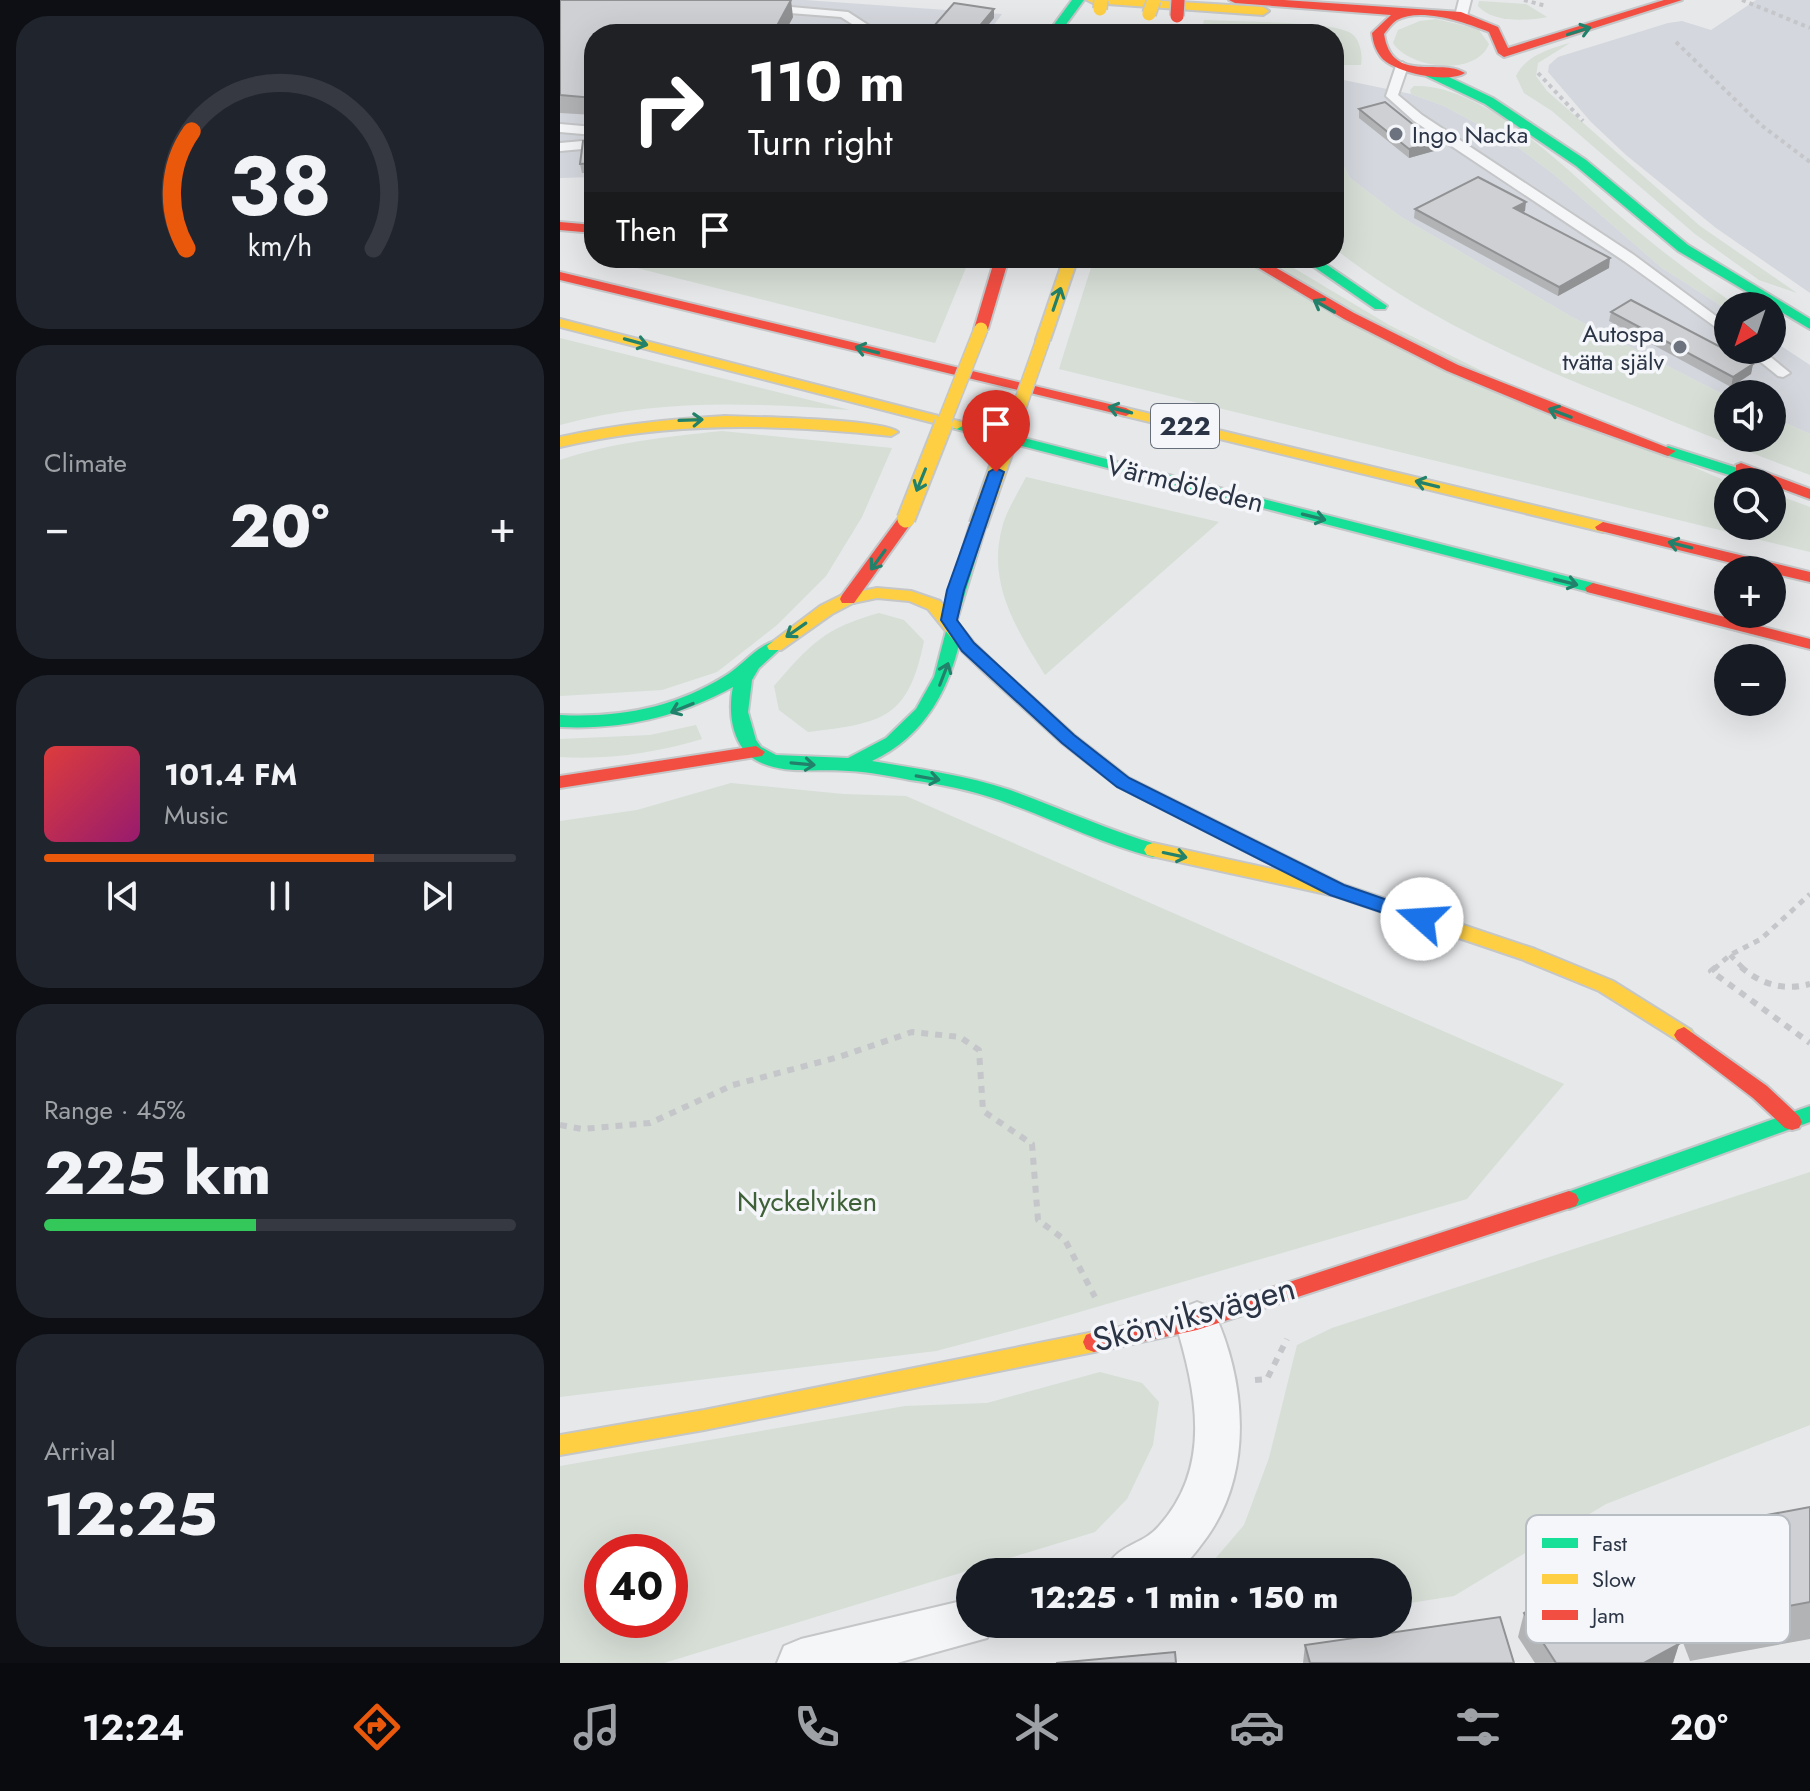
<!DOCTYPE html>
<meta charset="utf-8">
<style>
:root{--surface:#171b24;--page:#20242c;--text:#f1f3f6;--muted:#9ea1a6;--line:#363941;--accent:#ea580c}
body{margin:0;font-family:Jost,sans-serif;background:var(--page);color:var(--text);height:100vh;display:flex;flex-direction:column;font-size:30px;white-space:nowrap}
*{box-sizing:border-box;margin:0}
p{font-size:26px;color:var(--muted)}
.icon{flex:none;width:44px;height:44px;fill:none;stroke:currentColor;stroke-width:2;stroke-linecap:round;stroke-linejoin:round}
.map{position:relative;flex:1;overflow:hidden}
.side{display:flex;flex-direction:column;gap:16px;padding:16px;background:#0d0f14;width:560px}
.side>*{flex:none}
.top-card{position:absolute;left:24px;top:24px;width:760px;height:244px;border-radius:32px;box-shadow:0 8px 32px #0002;background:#202124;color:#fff;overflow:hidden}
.needle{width:52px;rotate:220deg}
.tools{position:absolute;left:1154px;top:292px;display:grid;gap:16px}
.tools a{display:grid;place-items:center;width:72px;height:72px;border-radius:50%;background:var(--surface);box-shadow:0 8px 32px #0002;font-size:40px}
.speed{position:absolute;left:24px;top:1534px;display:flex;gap:16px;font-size:40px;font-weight:700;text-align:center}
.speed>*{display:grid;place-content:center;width:104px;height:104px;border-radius:50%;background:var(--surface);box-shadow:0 8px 32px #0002;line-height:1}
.speed .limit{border:12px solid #d22;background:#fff;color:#111}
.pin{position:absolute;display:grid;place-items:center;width:68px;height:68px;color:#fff;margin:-82px -34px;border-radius:50% 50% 50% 0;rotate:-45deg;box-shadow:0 0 8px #0007}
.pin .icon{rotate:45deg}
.me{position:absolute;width:88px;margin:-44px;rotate:289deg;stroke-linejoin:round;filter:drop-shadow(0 0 6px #0008)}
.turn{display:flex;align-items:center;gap:28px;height:168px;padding:0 32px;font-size:36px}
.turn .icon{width:104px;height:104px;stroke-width:2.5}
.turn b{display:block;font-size:56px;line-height:68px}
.then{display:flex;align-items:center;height:76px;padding:0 32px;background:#0003;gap:16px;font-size:30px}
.big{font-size:60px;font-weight:800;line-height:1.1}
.side .card{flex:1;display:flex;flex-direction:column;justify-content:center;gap:12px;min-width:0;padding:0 28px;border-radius:32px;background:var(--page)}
.side .dial{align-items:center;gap:0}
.dial svg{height:208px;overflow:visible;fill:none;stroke:var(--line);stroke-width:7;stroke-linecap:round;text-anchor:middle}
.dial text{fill:var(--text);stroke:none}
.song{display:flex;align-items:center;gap:24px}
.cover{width:96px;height:96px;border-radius:12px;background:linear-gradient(135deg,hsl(0 70% 55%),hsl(320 70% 35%))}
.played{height:8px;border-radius:4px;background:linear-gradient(90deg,var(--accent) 70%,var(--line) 70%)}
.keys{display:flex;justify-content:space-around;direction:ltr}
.heat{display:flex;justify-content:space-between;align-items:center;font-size:44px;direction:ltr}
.charge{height:12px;border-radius:6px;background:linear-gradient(90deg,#34c759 45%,var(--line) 0)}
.trip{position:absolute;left:396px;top:1558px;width:456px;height:80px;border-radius:40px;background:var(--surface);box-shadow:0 8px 32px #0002;font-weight:800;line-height:80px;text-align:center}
.tabs{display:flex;height:128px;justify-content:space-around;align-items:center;background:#090b0e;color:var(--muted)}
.tabs .icon{width:56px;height:56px}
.tabs .selected{color:var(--accent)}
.tabs b{font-size:36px;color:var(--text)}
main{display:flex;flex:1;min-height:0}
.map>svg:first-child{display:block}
</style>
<main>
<section class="side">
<div class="card dial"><svg viewBox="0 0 100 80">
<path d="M14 69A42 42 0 1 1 86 69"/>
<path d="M14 69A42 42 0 0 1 16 24" stroke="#ea580c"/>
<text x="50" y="56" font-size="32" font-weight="700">38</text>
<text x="50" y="72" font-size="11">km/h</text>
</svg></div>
<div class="card"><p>Climate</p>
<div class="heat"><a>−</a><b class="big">20°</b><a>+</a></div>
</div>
<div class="card">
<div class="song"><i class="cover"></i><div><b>101.4 FM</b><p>Music</p></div></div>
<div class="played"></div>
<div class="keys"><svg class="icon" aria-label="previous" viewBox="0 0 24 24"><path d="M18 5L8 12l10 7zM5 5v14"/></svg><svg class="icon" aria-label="pause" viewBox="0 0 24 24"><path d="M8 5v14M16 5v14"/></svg><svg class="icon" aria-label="next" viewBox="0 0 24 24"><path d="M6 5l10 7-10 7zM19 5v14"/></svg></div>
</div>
<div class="card"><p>Range · 45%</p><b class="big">225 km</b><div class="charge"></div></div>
<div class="card"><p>Arrival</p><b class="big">12:25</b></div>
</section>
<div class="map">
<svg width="1250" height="1663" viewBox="0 0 1250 1663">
<rect width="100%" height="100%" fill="#e6e8ea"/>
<g fill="#d4d7dd">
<polygon points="0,0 245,0 442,14 427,34 34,34 34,177 0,178"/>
<polygon points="1196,0 1250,0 1250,293 1156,228 1066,155 1031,122 988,72 989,65 998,57 1108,23 1122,21 1151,30"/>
<polygon points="774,78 851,94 884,106 951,142 996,176 1102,268 1168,310 1168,350 1212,350 1212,340 1250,365 1250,434 1212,417 1212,394 1168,394 1168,397 1012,317 841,217 790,178 774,149"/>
</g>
<g fill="#d6ded6" fill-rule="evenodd">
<path d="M919,1L966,4L987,17C968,21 932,23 918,6Z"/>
<path d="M876,19L918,29L929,44C916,77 850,69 833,43L838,30L860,21Z"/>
<path d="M644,20C674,22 766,21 789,32C800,37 803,55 801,65H780L774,76V34H641Z"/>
<path d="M1010,43L978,63L976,76L987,91L1140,226L1237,293L1199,280L1135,234L992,111L964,93L956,76C964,57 990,48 1010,43Z"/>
<path d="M854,86C924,83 1010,173 1061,217C1098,249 1137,278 1177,306H1168V310L1102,268L996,176L951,142L884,106L851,94L850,90Z"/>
<path d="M774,149L790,178L841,217L1012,317L1168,397V438H1212V417L1250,434V475C1193,454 1136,431 1080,408C973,366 865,320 774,248Z"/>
<polygon points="37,258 410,258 375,343"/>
<polygon points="534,258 717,258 829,325 989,404 1168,482 1168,526 1212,526 1212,493 1250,507 1250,552 499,369"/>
<path d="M0,338L290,410C192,403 96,398 0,425Z"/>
<path d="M162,431L332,448L302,517L266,576L217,625L157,672L102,690L0,696V460C53,442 107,437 162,431Z"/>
<path d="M466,477L659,522L485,675C457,630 427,584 442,528C446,511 458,493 466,477Z"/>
<path d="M319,613L344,620L364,641C348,719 323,723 248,732L219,710L214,686C250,644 265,628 319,613Z"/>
<path d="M136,725L142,739C95,753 48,760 0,757V739L90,735Z"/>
<polygon points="171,783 283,794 346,796 1004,1084 907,1199 485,1322 376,1351 0,1397 0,821 77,810"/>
<polygon points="1250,1172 1250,1425 1046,1504 894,1596 838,1605 838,1572 644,1572 684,1525 709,1458 737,1345 772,1328"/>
<path d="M540,1372L582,1383L599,1402L593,1445L567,1499L535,1532L104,1663H0V1466L345,1406L427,1403ZM42,1552H110V1620H42Z"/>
</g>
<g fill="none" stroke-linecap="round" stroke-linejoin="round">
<defs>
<g id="lane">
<polygon points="899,0 911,0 907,16 901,20 895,16"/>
<polygon points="208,5 288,12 322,34 308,34 281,17 204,11 204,7"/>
<polygon points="842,62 848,66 838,95 862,115 1074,255 1168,325 1168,336 1064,261 854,121 826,96 836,66"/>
<polygon points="0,124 34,127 34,135 0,132"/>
<polygon points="34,140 34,148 0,151 0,143"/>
<polygon points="1186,350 1202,350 1230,373 1223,377 1218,376"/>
</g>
<g id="street">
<path d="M637,1302L652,1308C686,1379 694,1471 647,1537C637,1550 628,1565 612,1571C597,1577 561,1572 544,1572C558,1542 581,1547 599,1526C653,1466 636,1391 615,1321L622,1308Z"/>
<polygon points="410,1599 410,1624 433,1624 427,1638 337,1663 217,1663 224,1646 241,1639"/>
</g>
<g id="fast">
<polygon points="512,0 524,0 499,34 487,34"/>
<polygon points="866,70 874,70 933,98 1026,160 1128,245 1250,319 1250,329 1118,251 1016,166 925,104 866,76"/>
<polygon points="741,258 757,258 827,306 825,309 815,309"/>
<polygon points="397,421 1033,583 1041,588 1033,593 392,428 392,422"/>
<polygon points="1108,446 1212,479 1215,482 1212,485 1212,482 1191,482 1103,454 1100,451"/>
<polygon points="418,520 426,525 397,620 389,625 383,624 381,620 410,525"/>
<path d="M394,626L402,631C391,687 366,736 312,761C358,769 405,775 450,790C500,808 548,830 599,845L602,850L599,855L593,857C539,843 491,818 439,800C410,790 380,784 350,780C330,776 310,772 289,771C259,768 221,776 194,759C171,744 168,710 173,687C118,717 63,730 0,727V715C59,718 114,708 165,676C182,666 196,646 215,641L223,646L199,668L192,680L188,712L196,740L201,747L216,755L288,758L326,738L356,709L374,677L386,631Z"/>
<polygon points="1250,1106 1250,1122 1009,1209 1002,1206 999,1200 1002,1194"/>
</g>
<g id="slow">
<polygon points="527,0 587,0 703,7 709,11 703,15 533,3"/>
<polygon points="504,258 518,258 490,340 483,344 478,343 476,340"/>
<polygon points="0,319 402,422 404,425 397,429 0,327"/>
<polygon points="566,408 1043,522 1051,527 1043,532 561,415 559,412"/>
<path d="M165,416C193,417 323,419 338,432L331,436C216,424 113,421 0,447V437C55,425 109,419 165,416Z"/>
<polygon points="317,588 351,591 380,601 414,643 437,665 514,735 569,778 784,885 975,949 1053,981 1131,1030 1134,1035 1131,1040 1117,1040 1039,991 961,959 775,896 587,855 584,850 587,845 593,843 726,872 557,786 502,743 425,673 402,651 368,609 349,601 317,598 293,603 272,614 221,650 209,650 207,646 260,606 282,595"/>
<polygon points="534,1332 542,1335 545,1342 542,1349 534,1352 144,1430 0,1455 0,1435 144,1410"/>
</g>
<g id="jam">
<path d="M669,0H724L901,12L938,27L948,48L1104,0H1122L944,57L938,53L929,32C907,23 861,7 837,20C832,23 828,29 824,34C832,85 880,57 905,73C888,84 834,73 821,57C815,49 813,42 812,33L831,15L675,3Z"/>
<polygon points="0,222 34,225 34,233 0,230"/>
<polygon points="435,258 449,258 428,329 421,333 414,329"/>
<polygon points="682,258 699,258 794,313 898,365 1116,451 1108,456 993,415 887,371 784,319"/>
<polygon points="0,272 566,408 573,412 566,416 0,280"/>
<polygon points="1181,463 1250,489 1250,499 1212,485 1212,482 1204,482 1176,471 1176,465"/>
<polygon points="346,514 352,516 354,519 352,522 294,603 282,603 280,599 282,595 340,516"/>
<polygon points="1043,522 1250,572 1250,582 1212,573 1212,570 1200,570 1037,530 1035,527"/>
<polygon points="1033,583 1250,639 1250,649 1027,592 1025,588"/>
<polygon points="196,746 205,752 202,756 0,788 0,776"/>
<polygon points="1124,1027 1207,1086 1239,1116 1242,1122 1239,1128 1232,1130 1225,1128 1193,1098 1117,1040 1114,1035 1117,1030"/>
<polygon points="1009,1191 1016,1194 1019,1200 1016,1206 637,1330 534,1352 526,1349 523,1342 526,1335 534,1332 637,1312"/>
</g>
</defs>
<use href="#lane" stroke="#c4c6c8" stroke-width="4"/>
<use href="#street" stroke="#c4c6c8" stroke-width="4"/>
<use href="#fast" stroke="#c4c6c8" stroke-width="4"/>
<use href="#slow" stroke="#c4c6c8" stroke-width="4"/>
<use href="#jam" stroke="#c4c6c8" stroke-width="4"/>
<g stroke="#c5c6ca" stroke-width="4" stroke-dasharray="4 4" stroke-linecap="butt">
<polyline points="964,0 986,6"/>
<polyline points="1182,0 1250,28"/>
<polyline points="1116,42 1201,125 1250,162"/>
<polyline points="978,73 1023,121"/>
</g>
<g stroke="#c5c6ca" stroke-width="5" stroke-dasharray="6 6" stroke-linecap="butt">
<polyline points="1170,955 1184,969"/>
<polyline points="1154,969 1170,955 1201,939 1250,894"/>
</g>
<g stroke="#c5c6ca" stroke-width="6" stroke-dasharray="7 7" stroke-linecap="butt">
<polyline points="1156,967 1151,971 1250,1043"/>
<path d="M1181,967C1202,985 1224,991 1250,984"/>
<polyline points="0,1125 22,1129 90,1123 173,1085 279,1057 352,1032 400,1037 419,1050 423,1111 472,1144 478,1220 505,1240 535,1297"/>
<polyline points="695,1380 707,1379 727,1339"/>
</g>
<use href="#lane" fill="#f5f6f7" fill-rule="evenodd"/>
<use href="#street" fill="#f5f6f7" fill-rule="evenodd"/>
<use href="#fast" fill="#16e098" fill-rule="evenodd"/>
<use href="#slow" fill="#ffcf43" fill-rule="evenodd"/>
<use href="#jam" fill="#f24e42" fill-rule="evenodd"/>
<defs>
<g id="slow-bridge-far1">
<polyline points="540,9 541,0"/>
<polyline points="589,14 594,0"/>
<polyline points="383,425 421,329"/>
<polyline points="453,425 483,340"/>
</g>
<g id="slow-bridge">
<polyline points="346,519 384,423"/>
<polyline points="418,525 454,423"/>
</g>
<polyline id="jam-bridge" points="617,16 618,0"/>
</defs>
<use href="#slow-bridge-far1" stroke="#c4c6c8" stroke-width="16" stroke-linecap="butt"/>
<use href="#slow-bridge" stroke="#c4c6c8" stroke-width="21" stroke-linecap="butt"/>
<use href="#jam-bridge" stroke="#c4c6c8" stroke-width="16" stroke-linecap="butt"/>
<use href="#slow-bridge-far1" stroke="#ffcf43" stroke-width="13"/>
<use href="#slow-bridge" stroke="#ffcf43" stroke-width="17"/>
<use href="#jam-bridge" stroke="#f24e42" stroke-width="13"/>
</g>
<g fill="#b1b3b5">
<polygon points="0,0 233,17 224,34 34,34 34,115 0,113"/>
<polygon points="799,109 875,142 874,151 849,158 799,118"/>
<polygon points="34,140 34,173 22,173 20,164"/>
<polygon points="855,209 965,211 963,212 1049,268 998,296 854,218"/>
<polygon points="1051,312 1193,364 1191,374 1171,387 1049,321"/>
<polygon points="1250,1507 1250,1639 1130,1661 1097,1574 1111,1533"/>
<polygon points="964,1613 1119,1644 1113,1663 975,1663 958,1637"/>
<polygon points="745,1645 954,1663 743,1663"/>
</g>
<g fill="#909294">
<polygon points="231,0 233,17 224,34 213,33"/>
<polygon points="434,9 434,18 421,34 413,34"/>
<polygon points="875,142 874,151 849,158 849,149"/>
<polygon points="966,202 965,211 953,217 954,208"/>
<polygon points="1050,258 1049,268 998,296 999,287"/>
<polygon points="1193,364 1191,374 1171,387 1173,377"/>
<polygon points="1119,1644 1113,1663 1084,1663"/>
</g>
<g fill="#ced0d3" stroke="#909294" stroke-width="2">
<polygon points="0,0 231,0 213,33 231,34 34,34 34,98 0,95"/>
<polygon points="394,3 434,9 413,34 367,34"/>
<polygon points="825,102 875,142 849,149 799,109"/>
<polygon points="34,140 34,163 20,164 23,141"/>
<polygon points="918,177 966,202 954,208 1050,258 999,287 855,209"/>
<polygon points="1071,300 1193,364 1173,377 1051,312"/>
<polygon points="1250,1507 1250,1602 1145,1622 1111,1533"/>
<polygon points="1062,1561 1119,1644 1084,1663 996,1663 964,1613"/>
<polygon points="940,1617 954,1663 750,1663 745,1645"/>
<polygon points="615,1652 616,1663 496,1663"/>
</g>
<defs><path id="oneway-shaft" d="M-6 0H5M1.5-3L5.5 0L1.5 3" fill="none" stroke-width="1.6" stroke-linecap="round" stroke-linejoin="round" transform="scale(2)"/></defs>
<g stroke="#22816a">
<use href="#oneway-shaft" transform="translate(1019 31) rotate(-17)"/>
<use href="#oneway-shaft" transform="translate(497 299) rotate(-71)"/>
<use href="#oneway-shaft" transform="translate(764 306) rotate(-150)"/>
<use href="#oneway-shaft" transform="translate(76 342) rotate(15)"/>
<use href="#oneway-shaft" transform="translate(307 350) rotate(-166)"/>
<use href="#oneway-shaft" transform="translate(560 410) rotate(-166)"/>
<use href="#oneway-shaft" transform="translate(1000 413) rotate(-159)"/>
<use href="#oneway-shaft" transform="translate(131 420) rotate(-2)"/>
<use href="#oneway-shaft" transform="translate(361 480) rotate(112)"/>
<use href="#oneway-shaft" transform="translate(867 484) rotate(-166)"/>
<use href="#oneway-shaft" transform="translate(754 517) rotate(14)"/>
<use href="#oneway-shaft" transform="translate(1120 545) rotate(-166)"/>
<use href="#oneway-shaft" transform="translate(318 560) rotate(126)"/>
<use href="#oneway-shaft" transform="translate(1006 582) rotate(14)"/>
<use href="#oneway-shaft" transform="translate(236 630) rotate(145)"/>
<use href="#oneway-shaft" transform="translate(384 674) rotate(-69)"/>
<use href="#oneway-shaft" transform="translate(122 708) rotate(158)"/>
<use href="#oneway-shaft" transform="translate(243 764) rotate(5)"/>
<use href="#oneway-shaft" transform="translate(368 778) rotate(10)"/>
<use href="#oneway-shaft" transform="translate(615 855) rotate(12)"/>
</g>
<polygon fill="#1a73e8" stroke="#114b97" stroke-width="2" points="436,468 444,472 404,590 397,620 414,643 514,735 569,778 784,885 868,914 871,919 868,924 862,926 770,895 557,787 502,743 402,651 381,620 387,590 429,472"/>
<g fill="#6c737f" stroke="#f4f6f9" stroke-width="3">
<circle cx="836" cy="134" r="8"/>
<circle cx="1120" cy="347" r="8"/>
</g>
<g text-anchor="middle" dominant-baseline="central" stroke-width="7" stroke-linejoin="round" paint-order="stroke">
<g font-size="24" fill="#2b3445" stroke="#f4f6f9" text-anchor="start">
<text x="852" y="134">Ingo Nacka</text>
<text x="1104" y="333" text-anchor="end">Autospa<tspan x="1104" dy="28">tvätta själv</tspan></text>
</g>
<rect fill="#f4f6f9" stroke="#676e7b" stroke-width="2" x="591" y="404" width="68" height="44" rx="6"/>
<g font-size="26" font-weight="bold" fill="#2b3445">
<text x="625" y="426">222</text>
</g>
<g font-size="28" fill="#2b3445" stroke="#f4f6f9">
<text transform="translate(625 484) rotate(14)">Värmdöleden</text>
</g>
<g font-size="28" fill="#3f6138" stroke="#f4f6f9">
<text x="247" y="1201">Nyckelviken</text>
</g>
<g font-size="34" fill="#2b3445" stroke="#f4f6f9">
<text transform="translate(634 1314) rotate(-15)">Skönviksvägen</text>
</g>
</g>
<rect x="966" y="1515" width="264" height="128" rx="12" fill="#f4f6f9" stroke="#b8bcc3" stroke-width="2"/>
<rect x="982" y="1538" width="36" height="10" fill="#16e098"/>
<rect x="982" y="1574" width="36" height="10" fill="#ffcf43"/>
<rect x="982" y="1610" width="36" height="10" fill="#f24e42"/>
<g font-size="22" fill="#2b3445">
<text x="1032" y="1551">Fast</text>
<text x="1032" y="1587">Slow</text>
<text x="1032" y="1623">Jam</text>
</g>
</svg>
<div class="tools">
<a><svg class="needle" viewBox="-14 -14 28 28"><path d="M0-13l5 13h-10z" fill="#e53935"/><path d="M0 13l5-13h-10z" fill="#9ea1a6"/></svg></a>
<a><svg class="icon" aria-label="sound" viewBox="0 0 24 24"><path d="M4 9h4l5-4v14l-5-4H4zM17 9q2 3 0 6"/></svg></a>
<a><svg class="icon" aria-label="search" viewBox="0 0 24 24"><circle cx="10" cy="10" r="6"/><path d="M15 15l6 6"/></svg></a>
<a>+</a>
<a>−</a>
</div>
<div class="speed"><div class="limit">40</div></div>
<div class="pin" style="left:436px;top:472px;background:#d93025"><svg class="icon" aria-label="arrive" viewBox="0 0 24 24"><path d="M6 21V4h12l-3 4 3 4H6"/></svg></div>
<svg class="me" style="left:862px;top:919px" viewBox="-20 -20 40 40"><circle r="19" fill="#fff"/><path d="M0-13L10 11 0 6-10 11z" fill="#1a73e8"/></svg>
<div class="trip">12:25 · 1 min · 150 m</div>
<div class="top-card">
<div class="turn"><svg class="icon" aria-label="right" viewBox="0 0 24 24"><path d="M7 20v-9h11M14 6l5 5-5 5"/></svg><div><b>110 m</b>Turn right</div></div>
<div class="then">Then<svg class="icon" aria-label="arrive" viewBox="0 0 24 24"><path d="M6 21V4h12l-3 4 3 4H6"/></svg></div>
</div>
</div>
</main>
<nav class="tabs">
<b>12:24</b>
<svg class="icon selected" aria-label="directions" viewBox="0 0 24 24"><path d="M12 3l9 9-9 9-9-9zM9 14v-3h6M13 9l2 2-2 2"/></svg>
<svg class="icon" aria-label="music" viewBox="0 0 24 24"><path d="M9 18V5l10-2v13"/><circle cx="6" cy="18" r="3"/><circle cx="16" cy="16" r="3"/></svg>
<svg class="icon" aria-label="phone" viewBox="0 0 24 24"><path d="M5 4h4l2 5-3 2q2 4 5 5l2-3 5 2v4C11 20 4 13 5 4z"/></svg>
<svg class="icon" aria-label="climate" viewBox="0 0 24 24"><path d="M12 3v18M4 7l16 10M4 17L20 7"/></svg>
<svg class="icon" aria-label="car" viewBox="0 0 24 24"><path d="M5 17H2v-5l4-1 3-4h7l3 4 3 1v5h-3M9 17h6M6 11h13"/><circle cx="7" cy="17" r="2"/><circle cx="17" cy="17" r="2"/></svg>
<svg class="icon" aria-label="filters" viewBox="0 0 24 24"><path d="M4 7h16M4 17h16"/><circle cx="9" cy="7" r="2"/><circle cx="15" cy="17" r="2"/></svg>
<b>20°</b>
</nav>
